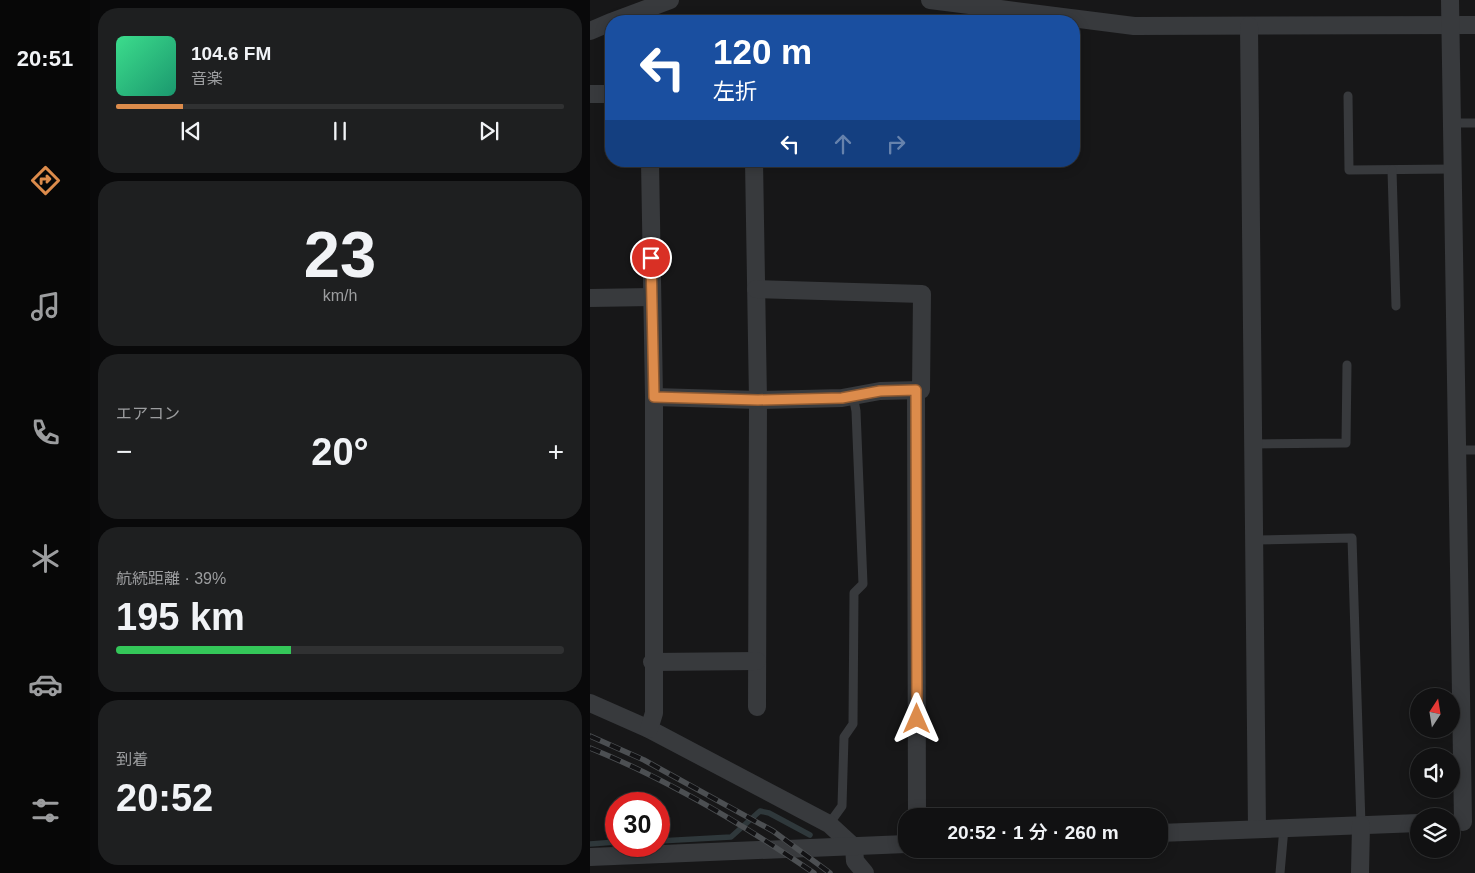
<!DOCTYPE html>
<html lang="ja">
<meta charset="utf-8">
<style>
:root{--surface:#111112;--page:#1e1f20;--text:#f1f3f6;--muted:#9c9d9f;--line:#303132;--accent:#dc8b4b}
body{margin:0;font-family:Helvetica,"Noto Sans JP",sans-serif;background:var(--page);color:var(--text);height:100vh;display:flex;flex-direction:column;font-size:19px;white-space:nowrap}
*{box-sizing:border-box;margin:0}
p{font-size:16px;color:var(--muted)}
.icon{flex:none;width:28px;height:28px;fill:none;stroke:currentColor;stroke-width:2;stroke-linecap:round;stroke-linejoin:round}
.map{position:relative;flex:1;overflow:hidden}
.details{display:flex;flex-direction:column;gap:8px;padding:8px;background:#09090a;width:500px}
.details>*{flex:none}
.top-card{position:absolute;left:15px;top:15px;width:475px;height:152px;border-radius:20px;box-shadow:0 2px 12px #0003,0 0 0 1px var(--line);background:#1a4fa0;color:#fff;overflow:hidden}
.needle{width:32px;rotate:12deg}
.controls{position:absolute;left:820px;top:688px;display:grid;gap:10px}
.controls a{display:grid;place-items:center;width:50px;height:50px;border-radius:50%;background:var(--surface);box-shadow:0 2px 12px #0003,0 0 0 1px var(--line);font-size:25px}
.speed{position:absolute;left:15px;top:792px;display:flex;gap:10px;font-size:25px;font-weight:700;text-align:center}
.speed>*{display:grid;place-content:center;width:65px;height:65px;border-radius:50%;background:var(--surface);box-shadow:0 2px 12px #0003,0 0 0 1px var(--line);line-height:1}
.speed .limit{border:8px solid #d22;background:#fff;color:#111}
.pin{position:absolute;display:grid;place-items:center;width:42px;height:42px;color:#fff;margin:-21px;border:2px solid #fff;border-radius:50%;box-shadow:0 1px 5px #0007}
.me{position:absolute;width:55px;margin:-28px;rotate:0deg;stroke-linejoin:round;filter:drop-shadow(0 0 4px #0008)}
.turn{display:flex;align-items:center;gap:18px;height:105px;padding:0 25px;font-size:22px}
.turn .icon{width:65px;height:65px;stroke-width:2.5}
.turn b{display:block;font-size:35px;line-height:42px}
.lanes{display:flex;align-items:center;height:48px;padding:0 25px;background:#0003;justify-content:center;gap:25px;direction:ltr}
.lanes .off{opacity:.35}
.big{font-size:38px;font-weight:600;line-height:1.1}
.details .card{flex:1;display:flex;flex-direction:column;justify-content:center;gap:8px;min-width:0;padding:0 18px;border-radius:20px;background:var(--page)}
.details .dial{align-items:center;gap:0}
.dial b{font-size:65px;line-height:1}
.song{display:flex;align-items:center;gap:15px}
.cover{width:60px;height:60px;border-radius:8px;background:linear-gradient(135deg,hsl(150 70% 55%),hsl(160 70% 35%))}
.played{height:5px;border-radius:2px;background:linear-gradient(90deg,var(--accent) 15%,var(--line) 15%)}
.keys{display:flex;justify-content:space-around;direction:ltr}
.heat{display:flex;justify-content:space-between;align-items:center;font-size:28px;direction:ltr}
.charge{height:8px;border-radius:4px;background:linear-gradient(90deg,#34c759 39%,var(--line) 0)}
.trip{position:absolute;left:308px;top:808px;width:270px;height:50px;border-radius:20px;background:var(--surface);box-shadow:0 2px 12px #0003,0 0 0 1px var(--line);font-weight:600;line-height:50px;text-align:center}
main{display:flex;flex:1;min-height:0}
.menu{display:flex;flex-direction:column;width:90px;justify-content:space-around;align-items:center;background:#070707;color:var(--muted)}
.menu .icon{width:35px;height:35px}
.menu .on{color:var(--accent)}
.menu b{font-size:22px;color:var(--text)}
.map>svg:first-child{display:block}
</style>
<main>
<nav class="menu">
<b>20:51</b>
<svg class="icon on" aria-label="directions" viewBox="0 0 24 24"><path d="M12 3l9 9-9 9-9-9zM9 14v-3h6M13 9l2 2-2 2"/></svg>
<svg class="icon" aria-label="music" viewBox="0 0 24 24"><path d="M9 18V5l10-2v13"/><circle cx="6" cy="18" r="3"/><circle cx="16" cy="16" r="3"/></svg>
<svg class="icon" aria-label="phone" viewBox="0 0 24 24"><path d="M5 4h4l2 5-3 2q2 4 5 5l2-3 5 2v4C11 20 4 13 5 4z"/></svg>
<svg class="icon" aria-label="climate" viewBox="0 0 24 24"><path d="M12 3v18M4 7l16 10M4 17L20 7"/></svg>
<svg class="icon" aria-label="car" viewBox="0 0 24 24"><path d="M5 17H2v-5l4-1 3-4h7l3 4 3 1v5h-3M9 17h6M6 11h13"/><circle cx="7" cy="17" r="2"/><circle cx="17" cy="17" r="2"/></svg>
<svg class="icon" aria-label="filters" viewBox="0 0 24 24"><path d="M4 7h16M4 17h16"/><circle cx="9" cy="7" r="2"/><circle cx="15" cy="17" r="2"/></svg>
</nav>
<section class="details">
<div class="card">
<div class="song"><i class="cover"></i><div><b>104.6 FM</b><p>音楽</p></div></div>
<div class="played"></div>
<div class="keys"><svg class="icon" aria-label="previous" viewBox="0 0 24 24"><path d="M18 5L8 12l10 7zM5 5v14"/></svg><svg class="icon" aria-label="pause" viewBox="0 0 24 24"><path d="M8 5v14M16 5v14"/></svg><svg class="icon" aria-label="next" viewBox="0 0 24 24"><path d="M6 5l10 7-10 7zM19 5v14"/></svg></div>
</div>
<div class="card dial"><b>23</b><p>km/h</p></div>
<div class="card"><p>エアコン</p>
<div class="heat"><a>−</a><b class="big">20°</b><a>+</a></div>
</div>
<div class="card"><p>航続距離 · 39%</p><b class="big">195 km</b><div class="charge"></div></div>
<div class="card"><p>到着</p><b class="big">20:52</b></div>
</section>
<div class="map">
<svg width="885" height="873" viewBox="0 0 885 873">
<rect width="100%" height="100%" fill="#171718"/>
<g fill="none" stroke-linecap="round" stroke-linejoin="round">
<g stroke="#2f383b" stroke-width="5.5">
<polyline points="69,841 141,837 170,811 179,813 220,835"/>
<polyline points="0,844 26,842"/>
</g>
<g stroke="#383a3d" stroke-width="9">
<polyline points="758,96 759,170 864,169"/>
<polyline points="864,123 885,123"/>
<polyline points="802,170 806,306"/>
<polyline points="663,444 756,443 757,365"/>
<polyline points="868,450 885,450"/>
<polyline points="664,540 762,538 771,825"/>
<polyline points="239,824 252,806 254,737 263,724 264,593 273,584 266,411 263,396"/>
<polyline points="690,873 694,828"/>
</g>
<g stroke="#383a3d" stroke-width="18">
<polyline points="340,0 544,26 885,25"/>
<polyline points="860,0 873,822"/>
<polyline points="24,21 80,0"/>
<polyline points="659,26 667,829"/>
<polyline points="0,31 21,22"/>
<polyline points="0,94 21,94"/>
<polyline points="164,161 168,400 167,707"/>
<polyline points="0,298 62,297"/>
<polyline points="326,390 327,816"/>
<polyline points="64,397 168,400 252,398 290,391 331,390 332,294 166,289"/>
<polyline points="62,662 167,661"/>
<polyline points="0,703 59,729 239,824 264,847 265,861 275,873"/>
<polyline points="59,729 64,713 64,397 60,161"/>
<polyline points="569,833 829,823"/>
<polyline points="0,857 316,844"/>
<polyline points="770,873 771,825"/>
</g>
<defs>
<g id="rail">
<polyline points="0,736 54,760 183,831 240,873"/>
<path d="M0,748C79,780 154,825 224,873"/>
</g>
</defs>
<use href="#rail" stroke="#4c4f52" stroke-width="5.5"/>
<use href="#rail" stroke="#121214" stroke-width="4" stroke-dasharray="11" stroke-linecap="butt"/>
</g>
<g fill="none" stroke-linecap="round" stroke-linejoin="round">
<defs>
<polyline id="route" points="61,258 64,397 168,400 252,398 290,391 326,390 327,719"/>
</defs>
<use href="#route" stroke="#8f5a31" stroke-width="12"/>
<use href="#route" stroke="#dc8b4b" stroke-width="9"/>
</g>
</svg>
<div class="controls">
<a><svg class="needle" viewBox="-14 -14 28 28"><path d="M0-13l5 13h-10z" fill="#e53935"/><path d="M0 13l5-13h-10z" fill="#9c9d9f"/></svg></a>
<a><svg class="icon" aria-label="sound" viewBox="0 0 24 24"><path d="M4 9h4l5-4v14l-5-4H4zM17 9q2 3 0 6"/></svg></a>
<a><svg class="icon" aria-label="layers" viewBox="0 0 24 24"><path d="M12 4l9 5-9 5-9-5zM3 14l9 5 9-5"/></svg></a>
</div>
<div class="speed"><div class="limit">30</div></div>
<div class="pin" style="left:61px;top:258px;background:#d93025"><svg class="icon" aria-label="arrive" viewBox="0 0 24 24"><path d="M6 21V4h12l-3 4 3 4H6"/></svg></div>
<svg class="me" style="left:327px;top:719px" viewBox="-20 -20 40 40"><path d="M0-17L14 15 0 8-14 15z" fill="#dc8b4b" stroke="#fff" stroke-width="4"/></svg>
<div class="trip">20:52 · 1 分 · 260 m</div>
<div class="top-card">
<div class="turn"><svg class="icon" aria-label="left" viewBox="0 0 24 24"><path d="M17 20v-9H6M10 6l-5 5 5 5"/></svg><div><b>120 m</b>左折</div></div>
<div class="lanes"><svg class="icon" aria-label="left" viewBox="0 0 24 24"><path d="M17 20v-9H6M10 6l-5 5 5 5"/></svg><svg class="icon off" aria-label="ahead" viewBox="0 0 24 24"><path d="M12 20V5M6 11l6-6 6 6"/></svg><svg class="icon off" aria-label="right" viewBox="0 0 24 24"><path d="M7 20v-9h11M14 6l5 5-5 5"/></svg></div>
</div>
</div>
</main>
